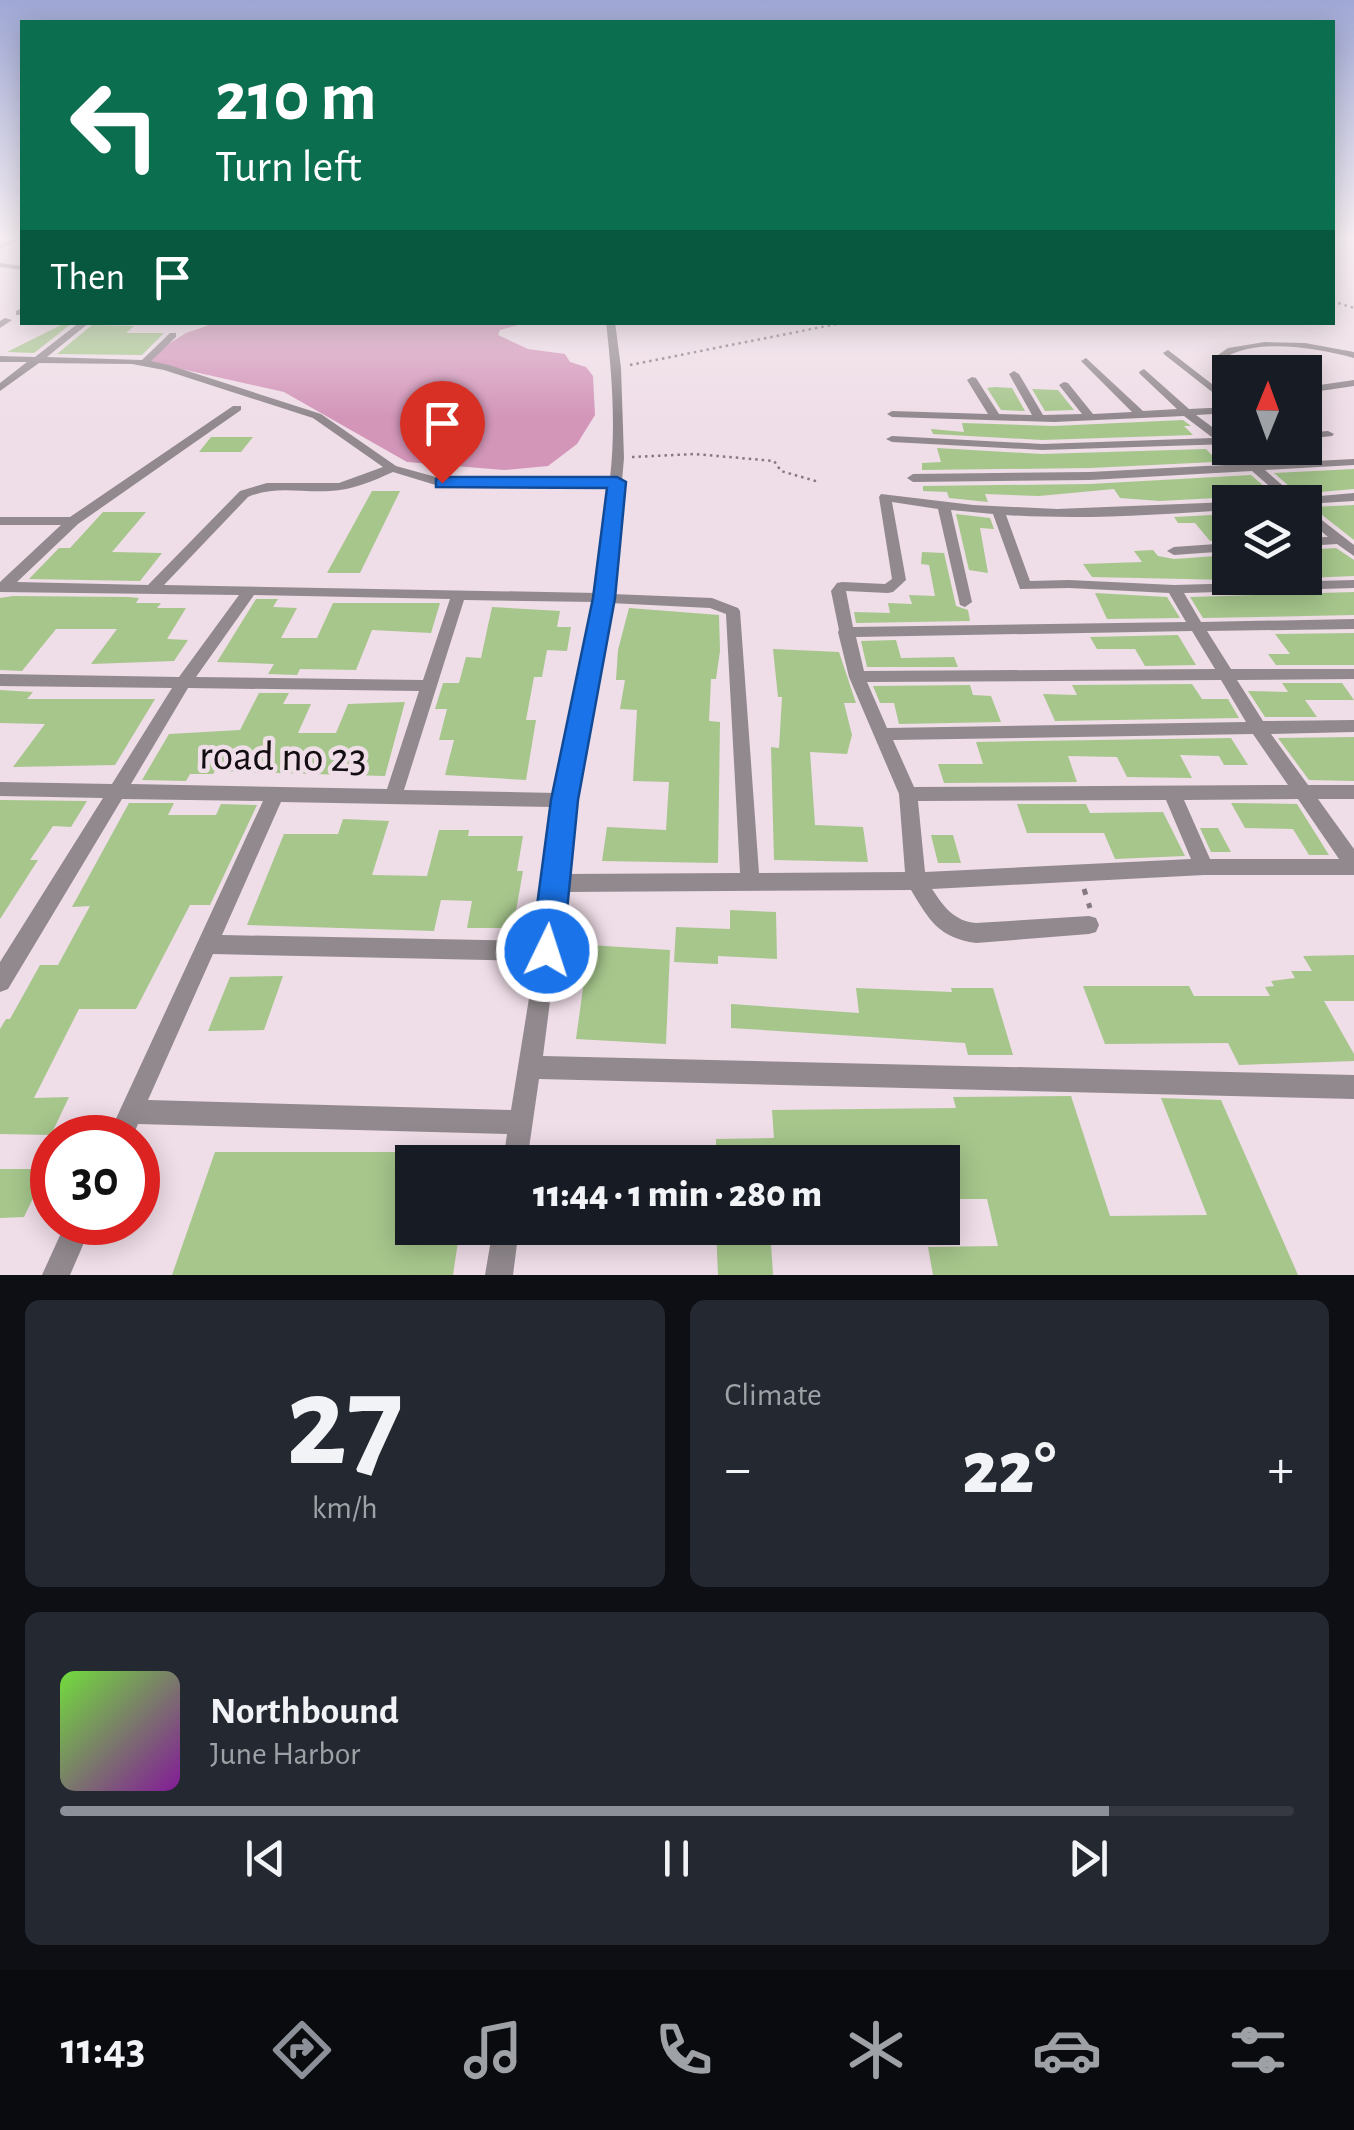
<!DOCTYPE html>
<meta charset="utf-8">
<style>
:root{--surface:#171b24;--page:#242831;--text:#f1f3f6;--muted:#9ea1a6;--line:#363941;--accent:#8c9099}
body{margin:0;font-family:"Alegreya Sans",sans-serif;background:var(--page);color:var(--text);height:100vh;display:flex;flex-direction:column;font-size:38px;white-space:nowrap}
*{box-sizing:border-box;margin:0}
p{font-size:32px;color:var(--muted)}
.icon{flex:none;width:55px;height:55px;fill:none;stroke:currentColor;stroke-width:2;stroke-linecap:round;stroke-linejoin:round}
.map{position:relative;height:1275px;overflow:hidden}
.panel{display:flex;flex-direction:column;gap:25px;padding:25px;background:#0d0f14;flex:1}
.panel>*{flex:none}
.banner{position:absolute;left:20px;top:20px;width:1315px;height:305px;border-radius:0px;box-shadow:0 5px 25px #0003;background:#0b6e4f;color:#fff;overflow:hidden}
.needle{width:65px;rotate:1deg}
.tools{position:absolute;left:1212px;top:355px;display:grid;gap:20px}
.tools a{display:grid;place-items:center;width:110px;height:110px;border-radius:0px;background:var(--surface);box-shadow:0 5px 25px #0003;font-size:50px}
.speed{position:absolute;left:30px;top:1115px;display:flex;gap:20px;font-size:50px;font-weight:700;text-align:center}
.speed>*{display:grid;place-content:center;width:130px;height:130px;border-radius:50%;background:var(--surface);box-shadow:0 5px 25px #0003;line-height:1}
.speed .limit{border:15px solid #d22;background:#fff;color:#111}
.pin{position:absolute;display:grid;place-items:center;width:85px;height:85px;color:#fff;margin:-102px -42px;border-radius:50% 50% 50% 0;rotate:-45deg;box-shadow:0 0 10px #0007}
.pin .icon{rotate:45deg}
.me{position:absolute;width:110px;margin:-55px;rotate:4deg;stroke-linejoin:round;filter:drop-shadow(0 0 8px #0008)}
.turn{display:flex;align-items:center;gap:35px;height:210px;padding:0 30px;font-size:45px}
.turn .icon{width:130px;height:130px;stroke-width:2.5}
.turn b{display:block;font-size:70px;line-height:85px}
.then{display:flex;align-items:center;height:95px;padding:0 30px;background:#0003;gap:20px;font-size:38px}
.big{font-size:75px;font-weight:800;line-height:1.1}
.panel .card{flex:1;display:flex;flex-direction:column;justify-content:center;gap:15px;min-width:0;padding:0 35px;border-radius:15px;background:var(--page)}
.panel .dial{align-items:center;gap:0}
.dial b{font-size:130px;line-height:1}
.song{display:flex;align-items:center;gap:30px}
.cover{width:120px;height:120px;border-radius:15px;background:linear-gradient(135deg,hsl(100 70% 55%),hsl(290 70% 35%))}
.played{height:10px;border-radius:5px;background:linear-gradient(90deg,var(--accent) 85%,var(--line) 85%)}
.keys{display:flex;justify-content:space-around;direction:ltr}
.heat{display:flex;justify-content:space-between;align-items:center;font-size:55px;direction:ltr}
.panel .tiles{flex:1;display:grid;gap:25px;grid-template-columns:1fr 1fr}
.card:last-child{grid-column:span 2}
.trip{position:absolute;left:395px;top:1145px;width:565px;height:100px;border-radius:0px;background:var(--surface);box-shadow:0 5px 25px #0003;font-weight:800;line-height:100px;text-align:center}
.tab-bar{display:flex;height:160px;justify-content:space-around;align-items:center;background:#090b0e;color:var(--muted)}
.tab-bar .icon{width:70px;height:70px}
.tab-bar .selected{color:var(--accent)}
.tab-bar b{font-size:45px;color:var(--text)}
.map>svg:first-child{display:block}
</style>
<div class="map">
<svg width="1354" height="1275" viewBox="0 0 1354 1275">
<rect width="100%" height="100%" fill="#efdde7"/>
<polygon fill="#d396b9" points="215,323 525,323 500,330 498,335 528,349 565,354 570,362 586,367 593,376 595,415 577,444 548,466 504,470 407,462 284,392 150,362 148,357 186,333"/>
<g fill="#a6c68c">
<polygon points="63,324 71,324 34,353 7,352"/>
<polygon points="92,325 134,326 126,333 164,333 142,355 57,354"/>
<polygon points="995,387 1012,388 1025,411 1001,410 987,388"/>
<polygon points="1032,389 1058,390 1074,410 1045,411"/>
<polygon points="1183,420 1191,426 1184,426 1193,435 1042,440 933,434 931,429 964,432 962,423 1054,426"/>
<polygon points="211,437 253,437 241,452 199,452"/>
<polygon points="937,448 1042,454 1206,449 1213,456 1228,455 1235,461 1090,468 922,470 922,463 941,462"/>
<polygon points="1354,469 1354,489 1298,494 1274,473"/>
<polygon points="1251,475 1274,495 1160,501 1120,498 1114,489 1039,496 985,494 988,502 949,498 947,492 923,491 923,486 1090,484"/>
<polygon points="372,491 400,491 360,573 327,573"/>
<polygon points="1354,505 1354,540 1312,507"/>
<polygon points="103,512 146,512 112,552 162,553 140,581 29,579 59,548 70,548"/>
<polygon points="956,514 990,518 994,529 980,528 988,573 969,570"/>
<polygon points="1230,514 1230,539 1210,541 1195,523 1178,523 1174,517"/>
<polygon points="1336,548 1354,560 1354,576 1307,578 1305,550"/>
<polygon points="1153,550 1158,556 1174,559 1230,555 1230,580 1092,577 1083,564 1142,562 1134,551"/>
<polygon points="922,552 944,553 956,606 968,610 970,621 856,623 854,612 890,613 888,603 912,604 909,595 935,596 929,565 921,564"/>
<polygon points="1354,592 1354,615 1203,618 1190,597"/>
<polygon points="1095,593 1167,597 1180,618 1107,619"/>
<polygon points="13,596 128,597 139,598 136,603 161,603 157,608 186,608 167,639 188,640 174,661 91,664 117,629 56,629 22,671 0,670 0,598"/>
<polygon points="256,599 278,599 273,607 297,608 281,638 317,638 333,603 440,603 431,633 372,630 356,670 300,669 297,675 268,674 274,664 217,662"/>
<polygon points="492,607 560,611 557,627 571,627 567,651 547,650 542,677 534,677 526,720 536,720 526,780 445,775 454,740 439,740 447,709 435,709 443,683 459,683 466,657 481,658"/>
<polygon points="629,608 719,615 720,651 716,679 711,679 709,721 720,722 718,863 602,861 607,827 666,830 669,782 633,781 637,710 620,709 625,680 616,680 618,650"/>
<polygon points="1354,633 1354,665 1276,665 1268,654 1290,654 1275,634"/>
<polygon points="1178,635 1196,665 1145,666 1135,649 1097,649 1090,637"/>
<polygon points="896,640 901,658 954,657 958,667 867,667 861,641"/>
<polygon points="773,649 839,652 856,703 844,703 852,735 847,754 810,752 815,825 863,827 868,862 774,860 771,747 779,748 782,697 778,697"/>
<polygon points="1282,683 1342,683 1354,700 1305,700 1317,717 1265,717 1248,691 1288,692"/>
<polygon points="1192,684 1202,699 1228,699 1239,718 1055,721 1043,694 1077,695 1072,685"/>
<polygon points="970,685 973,695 991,696 1001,722 899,724 894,703 880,703 873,686"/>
<polygon points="0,690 33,692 27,699 155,699 115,765 13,767 45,724 0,723"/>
<polygon points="259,693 289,693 283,704 311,704 298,733 336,733 348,704 405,702 385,776 215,771 213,774 190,774 186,781 142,780 169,734 240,730"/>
<polygon points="1354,737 1354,781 1309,780 1278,738"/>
<polygon points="1231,738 1248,765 1224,765 1219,756 1180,755 1192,778 1127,777 1117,757 1068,756 1077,782 944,783 938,764 983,764 976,742"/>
<polygon points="0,800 87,801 71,827 53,826 30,860 38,860 0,919"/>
<polygon points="129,803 174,803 168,815 216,815 221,804 257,805 210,905 190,905 136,1009 79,1009 34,1098 69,1097 51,1135 0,1134 0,1029 6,1019 10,1019 40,965 58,965 90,906 72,907"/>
<polygon points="1231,803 1297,804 1329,855 1309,855 1293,829 1245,828"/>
<polygon points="1017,804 1086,804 1090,813 1163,812 1185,856 1115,859 1104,833 1027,833"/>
<polygon points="343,819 389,821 372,875 427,876 439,830 469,830 468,836 523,836 517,871 523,871 513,928 467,928 472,901 441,900 434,931 247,925 284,834 338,834"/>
<polygon points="1200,828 1218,828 1231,852 1211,852"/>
<polygon points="931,835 953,835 961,863 938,863"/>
<polygon points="730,910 776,912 777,959 718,956 718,964 674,962 676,927 730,929"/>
<polygon points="589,945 670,950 666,1044 576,1039"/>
<polygon points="1354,955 1354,1001 1324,1001 1354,1054 1354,1061 1239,1065 1228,1043 1105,1044 1083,986 1189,986 1194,996 1270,996 1265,987 1274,986 1271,981 1295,978 1291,971 1312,971 1303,956"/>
<polygon points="283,976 264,1030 208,1031 230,977"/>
<polygon points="856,988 952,992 951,988 993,988 1013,1055 968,1055 965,1043 731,1028 731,1004 859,1013"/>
<polygon points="1071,1096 1110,1216 1207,1215 1161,1098 1221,1100 1298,1275 933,1275 928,1247 998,1246 987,1199 942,1199 942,1162 716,1162 716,1139 774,1138 772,1110 956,1108 953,1097"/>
<polygon points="215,1152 412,1152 412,1228 460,1228 453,1275 172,1275"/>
<polygon points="0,1169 47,1169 24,1217 0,1218"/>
<polygon points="716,1228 770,1228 773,1275 718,1275"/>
</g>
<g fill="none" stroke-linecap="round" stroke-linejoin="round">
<g stroke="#857980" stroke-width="2.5" stroke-dasharray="2.5 4" stroke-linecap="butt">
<polyline points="1332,301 1354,308"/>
<polyline points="630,365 847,322"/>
<polyline points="632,457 695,454 774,461 781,471 819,482"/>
</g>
<polyline stroke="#857980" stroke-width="5" stroke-dasharray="6 9" stroke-linecap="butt" points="1084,889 1090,908"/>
<g fill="#91898d" fill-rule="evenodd">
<polygon points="10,240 20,240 0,249 0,244"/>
<polygon points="0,263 22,266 22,270 0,267"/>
<polygon points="22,308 22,315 16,315 16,311"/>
<polygon points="5,318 12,320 0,328 0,321"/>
<path d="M80,322H90L47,357L142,360L170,333H176V337L151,361L169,365L321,414L396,466L443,479L610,478C616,427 612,374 606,322H615L621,368L624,458L612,594L712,598L738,608L740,611L759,873L905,872L899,794L849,677L838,632L839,630L831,591L837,583L842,582L885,584L892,579L879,497L881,494L973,505L1057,509L1230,502H1231L1230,510C1155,515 1080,520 1006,515L1030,581L1069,580L1174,585L1354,580V588L1184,593L1201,622L1354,619V629L1207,631L1231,669H1354V679L1237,680L1263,721L1354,720V732L1271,734L1308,785H1354V799H1318L1354,849V875H1204L932,889C944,907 954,921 976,923L1089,916L1096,918L1099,925L1096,932L1089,934L976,943C939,938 929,920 911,890L564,892L543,1056L1354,1075V1099L539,1079L527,1162H503L507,1134L138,1124L132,1138H107L263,801L122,799L8,989L0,992V962L103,798L0,796V782L112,784L172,688L0,686V674L179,677L239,595L0,592V582L61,525H0V517H70L233,406H241V410L78,524L17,582L148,585L240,491L267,483H339L383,467L313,418L164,370L132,364L39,363L0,391V383L27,362H0V356L35,357ZM393,472L442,487L609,486L597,593L164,585L248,497C275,485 302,493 330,491C352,490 373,481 393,472ZM892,502L938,509L960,605L965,607L972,602L951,510L993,514L1020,589L1069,588L1169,593L1186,622L853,627L846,591L888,593L893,592L906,580ZM254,595L450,599L423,680L196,677ZM464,600L596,602L556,793L404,790ZM610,603L710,608L726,614L740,873L565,874L573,800ZM1192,631L1215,669L864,671L856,637ZM1221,680L1246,722L887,728L867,682ZM188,688L419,691L387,789L131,784ZM1253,734L1288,785L914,787L893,740ZM1298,799L1339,859H1210L1184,800ZM1166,800L1191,859L925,872L918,801ZM281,802L554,807L546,877L542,883L544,887L538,941L222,935ZM213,954L535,961L511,1110L148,1100Z"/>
<path d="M1265,342L1305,343L1354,352V358C1318,348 1259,338 1226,357L1241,372H1231L1215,357L1228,348Z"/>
<polygon points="1168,350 1230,398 1230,406 1165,355 1163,353"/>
<polygon points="1086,358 1143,411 1177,409 1140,374 1139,372 1144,369 1189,409 1230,407 1230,413 1196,415 1227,438 1230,438 1230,444 1042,450 892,442 886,439 892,436 1042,444 1213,438 1184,416 1054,422 892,417 887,414 892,411 988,414 967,380 972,377 976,378 999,414 1032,415 1009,374 1014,371 1019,374 1043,415 1082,414 1059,385 1064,382 1068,383 1093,414 1132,412 1081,361"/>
<polygon points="1354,380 1354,386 1320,391 1309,407 1305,408 1305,398 1313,386"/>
<polygon points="1328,431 1334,434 1332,436 1305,439 1305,433"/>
<polygon points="1230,445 1230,448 1238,448 1257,464 1354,459 1354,465 1265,470 1297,498 1354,493 1354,501 1305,504 1305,502 1282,502 1284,499 1252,471 1090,480 913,482 907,478 913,474 1090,472 1244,464 1228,450 1226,448"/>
<polygon points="1305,507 1354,545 1354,556 1337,544 1305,546 1305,538 1328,537 1305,517"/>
<polygon points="1230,543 1230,551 1174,555 1167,551 1174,547"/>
<polygon points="66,1222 93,1222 70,1275 42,1275"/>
<polygon points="493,1228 519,1228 513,1275 485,1275"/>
</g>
</g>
<linearGradient id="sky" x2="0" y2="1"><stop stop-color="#9fa8d5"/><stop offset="0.57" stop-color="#f8f0f4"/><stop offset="1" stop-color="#f8f0f4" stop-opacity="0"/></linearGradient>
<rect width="1354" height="418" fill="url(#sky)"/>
<polygon fill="#1a73e8" stroke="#114b97" stroke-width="2.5" points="442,477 617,477 626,482 615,598 578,800 563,951 558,962 547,966 536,962 531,951 551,800 593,598 607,488 436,487 436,479"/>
<g text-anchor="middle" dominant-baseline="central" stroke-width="9" stroke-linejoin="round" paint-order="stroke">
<g font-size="42" fill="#120d10" stroke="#efdde7">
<text transform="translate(283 757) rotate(1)">road no 23</text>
</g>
</g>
</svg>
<div class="tools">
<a><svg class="needle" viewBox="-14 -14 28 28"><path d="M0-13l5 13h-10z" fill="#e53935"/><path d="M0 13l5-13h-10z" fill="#9ea1a6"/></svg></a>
<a><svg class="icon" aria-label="layers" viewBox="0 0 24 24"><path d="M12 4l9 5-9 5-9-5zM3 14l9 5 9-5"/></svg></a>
</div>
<div class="speed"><div class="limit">30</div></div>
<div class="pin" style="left:442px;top:483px;background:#d93025"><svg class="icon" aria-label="arrive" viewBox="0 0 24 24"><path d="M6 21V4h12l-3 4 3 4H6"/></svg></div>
<svg class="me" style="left:547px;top:951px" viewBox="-20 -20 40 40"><circle r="17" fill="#1a73e8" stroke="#fff" stroke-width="3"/><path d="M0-11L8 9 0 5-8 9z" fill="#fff"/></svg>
<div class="trip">11:44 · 1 min · 280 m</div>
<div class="banner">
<div class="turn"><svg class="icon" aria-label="left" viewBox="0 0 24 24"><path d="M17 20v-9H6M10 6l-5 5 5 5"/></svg><div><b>210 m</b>Turn left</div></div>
<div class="then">Then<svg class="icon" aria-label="arrive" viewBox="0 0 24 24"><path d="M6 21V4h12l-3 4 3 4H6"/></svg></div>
</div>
</div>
<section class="panel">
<div class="tiles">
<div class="card dial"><b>27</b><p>km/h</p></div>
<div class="card"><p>Climate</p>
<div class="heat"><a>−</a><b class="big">22°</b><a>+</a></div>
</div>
<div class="card">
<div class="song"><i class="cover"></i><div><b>Northbound</b><p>June Harbor</p></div></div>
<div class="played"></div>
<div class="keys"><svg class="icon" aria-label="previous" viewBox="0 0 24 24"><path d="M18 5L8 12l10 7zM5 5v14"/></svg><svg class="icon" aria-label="pause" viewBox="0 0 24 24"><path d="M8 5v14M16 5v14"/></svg><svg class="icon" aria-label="next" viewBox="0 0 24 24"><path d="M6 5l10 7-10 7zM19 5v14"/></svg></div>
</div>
</div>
</section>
<nav class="tab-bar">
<b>11:43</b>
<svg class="icon selected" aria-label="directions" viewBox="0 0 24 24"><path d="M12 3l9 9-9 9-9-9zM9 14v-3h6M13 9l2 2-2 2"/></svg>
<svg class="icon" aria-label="music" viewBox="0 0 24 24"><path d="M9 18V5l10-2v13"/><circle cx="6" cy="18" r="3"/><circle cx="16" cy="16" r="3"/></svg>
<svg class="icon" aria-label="phone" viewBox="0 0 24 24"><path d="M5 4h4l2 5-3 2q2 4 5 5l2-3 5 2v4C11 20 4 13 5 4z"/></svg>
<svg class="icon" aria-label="climate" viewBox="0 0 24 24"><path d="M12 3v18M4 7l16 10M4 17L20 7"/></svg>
<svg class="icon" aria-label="car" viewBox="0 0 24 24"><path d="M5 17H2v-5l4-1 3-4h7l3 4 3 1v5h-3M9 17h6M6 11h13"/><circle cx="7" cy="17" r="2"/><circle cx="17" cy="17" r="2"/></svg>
<svg class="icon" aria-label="filters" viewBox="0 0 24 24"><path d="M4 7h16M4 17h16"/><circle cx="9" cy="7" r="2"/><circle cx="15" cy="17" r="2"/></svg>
</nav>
